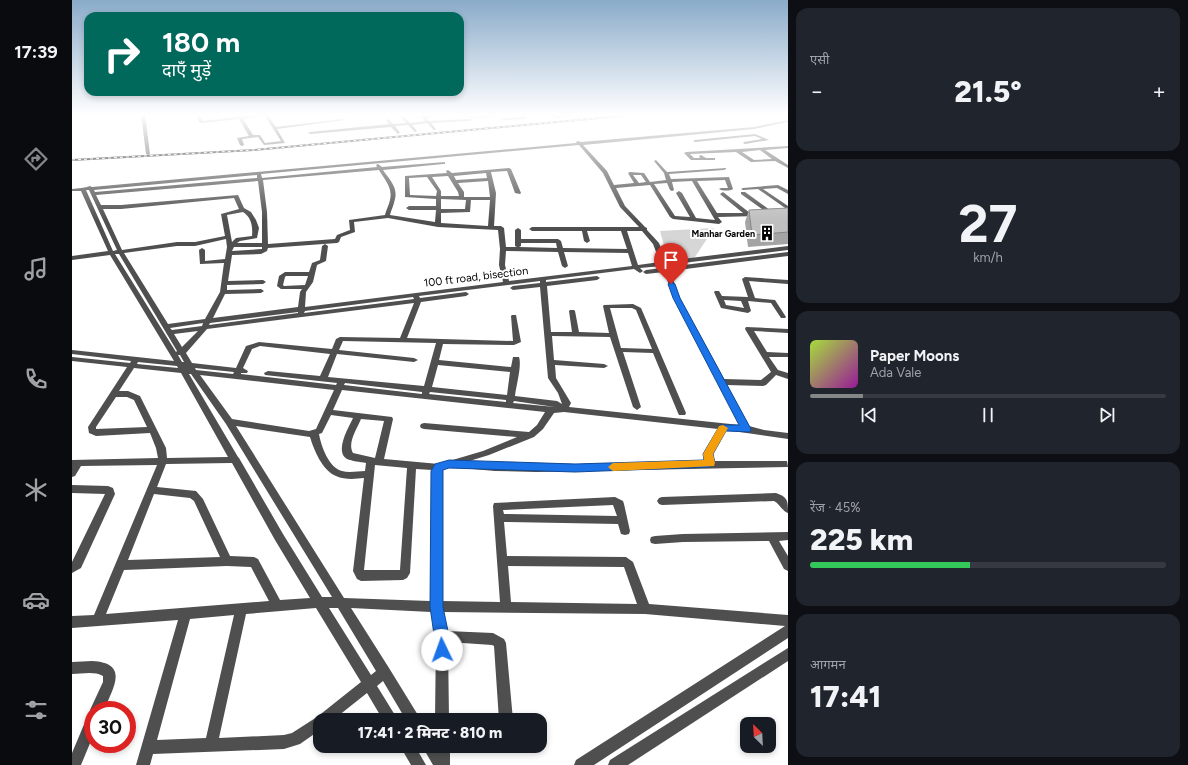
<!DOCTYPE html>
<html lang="hi">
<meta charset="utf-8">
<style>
:root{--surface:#171b24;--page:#20242c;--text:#f1f3f6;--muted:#9ea1a6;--line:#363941;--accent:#858687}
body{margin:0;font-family:Figtree,"Noto Sans Devanagari",sans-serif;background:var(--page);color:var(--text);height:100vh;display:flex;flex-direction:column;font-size:15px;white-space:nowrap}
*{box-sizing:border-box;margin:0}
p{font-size:13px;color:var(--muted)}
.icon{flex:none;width:22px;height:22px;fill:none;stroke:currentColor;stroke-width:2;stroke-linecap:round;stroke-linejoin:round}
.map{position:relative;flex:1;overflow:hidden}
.details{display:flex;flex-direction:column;gap:8px;padding:8px;background:#0d0f14;width:400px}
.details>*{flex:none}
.banner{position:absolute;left:12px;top:12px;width:380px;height:84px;border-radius:12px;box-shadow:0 2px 6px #0003;background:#00695c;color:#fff;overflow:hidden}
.needle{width:26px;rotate:336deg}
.fabs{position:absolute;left:668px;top:717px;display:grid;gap:8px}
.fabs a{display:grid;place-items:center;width:36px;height:36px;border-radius:8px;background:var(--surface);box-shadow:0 2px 6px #0003;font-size:20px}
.speed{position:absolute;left:12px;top:701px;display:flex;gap:8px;font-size:20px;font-weight:700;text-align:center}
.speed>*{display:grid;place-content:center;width:52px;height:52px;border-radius:50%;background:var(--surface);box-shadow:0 2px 6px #0003;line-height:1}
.speed .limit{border:6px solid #d22;background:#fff;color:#111}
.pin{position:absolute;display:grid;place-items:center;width:34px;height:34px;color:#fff;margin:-41px -17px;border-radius:50% 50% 50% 0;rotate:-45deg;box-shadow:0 0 4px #0007}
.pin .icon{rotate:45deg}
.me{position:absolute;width:44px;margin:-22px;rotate:357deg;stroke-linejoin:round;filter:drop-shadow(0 0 3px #0008)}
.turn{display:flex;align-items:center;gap:14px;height:84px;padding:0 12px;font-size:18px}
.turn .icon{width:52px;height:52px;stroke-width:2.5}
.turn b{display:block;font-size:28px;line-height:34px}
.big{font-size:30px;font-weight:800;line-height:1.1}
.details .tile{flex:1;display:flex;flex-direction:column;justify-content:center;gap:6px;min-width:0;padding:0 14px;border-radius:12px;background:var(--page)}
.details .dial{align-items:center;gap:0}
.dial b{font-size:52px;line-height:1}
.song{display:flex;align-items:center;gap:12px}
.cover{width:48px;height:48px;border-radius:6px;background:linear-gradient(135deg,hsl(80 70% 55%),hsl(300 70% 35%))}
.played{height:4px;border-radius:2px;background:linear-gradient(90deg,var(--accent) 15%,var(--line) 15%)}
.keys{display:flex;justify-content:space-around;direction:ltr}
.heat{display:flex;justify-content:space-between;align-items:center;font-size:22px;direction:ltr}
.charge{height:6px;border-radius:3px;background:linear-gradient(90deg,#34c759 45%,var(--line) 0)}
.trip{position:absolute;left:241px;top:713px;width:234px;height:40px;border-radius:12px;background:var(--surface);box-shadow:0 2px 6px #0003;font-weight:800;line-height:40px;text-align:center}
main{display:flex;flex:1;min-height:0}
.tab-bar{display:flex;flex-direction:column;width:72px;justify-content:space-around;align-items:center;background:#090b0e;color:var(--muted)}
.tab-bar .icon{width:28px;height:28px}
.tab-bar .on{color:var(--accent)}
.tab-bar b{font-size:18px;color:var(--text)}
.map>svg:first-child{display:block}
</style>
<main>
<nav class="tab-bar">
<b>17:39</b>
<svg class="icon on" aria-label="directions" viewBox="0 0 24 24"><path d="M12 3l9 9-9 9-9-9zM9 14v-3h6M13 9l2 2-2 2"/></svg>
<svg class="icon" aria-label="music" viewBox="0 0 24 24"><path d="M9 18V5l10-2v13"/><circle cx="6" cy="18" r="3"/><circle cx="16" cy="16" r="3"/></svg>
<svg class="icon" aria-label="phone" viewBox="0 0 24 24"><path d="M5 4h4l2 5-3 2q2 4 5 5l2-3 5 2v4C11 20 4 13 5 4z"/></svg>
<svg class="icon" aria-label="climate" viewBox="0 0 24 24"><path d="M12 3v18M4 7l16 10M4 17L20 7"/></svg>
<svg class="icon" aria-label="car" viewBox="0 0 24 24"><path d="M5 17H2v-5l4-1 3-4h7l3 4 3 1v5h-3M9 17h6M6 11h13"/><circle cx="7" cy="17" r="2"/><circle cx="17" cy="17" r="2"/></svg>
<svg class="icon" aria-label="filters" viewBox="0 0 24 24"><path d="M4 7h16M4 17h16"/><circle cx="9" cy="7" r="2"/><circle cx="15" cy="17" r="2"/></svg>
</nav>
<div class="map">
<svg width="716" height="765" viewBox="0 0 716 765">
<rect width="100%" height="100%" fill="#fff"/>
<polygon fill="#d6d6d6" points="642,228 621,260 596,260 588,231"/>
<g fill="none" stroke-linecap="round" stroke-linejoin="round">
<defs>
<polygon id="major" points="711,114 716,114 716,116"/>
</defs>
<use href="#major" stroke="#dbdbdb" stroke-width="2"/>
<g fill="#4f4f4f" fill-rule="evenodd">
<polygon points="69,114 73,114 78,154 76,155 74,154"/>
<path d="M124,114H128L130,121L166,117L165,115L166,114L170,116L195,114L204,127L271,119L273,120L205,129L213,143L192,145L186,137L170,139L172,145L170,146L168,145L165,138L177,136L167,119L129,123L127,122ZM193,116L209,141L193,143L188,135H181L171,119Z"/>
<polygon points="348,114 352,116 370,114 354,118 357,121 398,119 400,120 398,121 359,123 364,129 362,130 355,123 340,125 345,131 343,132 336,125 323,126 328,133 326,134 319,127 238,134 236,133 238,132 317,124 314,120 316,119 321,124 334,123 329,117 331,116 338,123 353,121"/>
<polygon points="450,114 478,114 487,116 496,114 499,115 487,118 472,115 454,116 454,118 452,119 431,120 429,119 450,117"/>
<polygon points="422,115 423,117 397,118 395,117"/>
<path d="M716,120V122L682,129L511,145L535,171L542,185L562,183L556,173L558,172L572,173L578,182L594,180L592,173L582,161L584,160L595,172L654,168V169L652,170L597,174L599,179L657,177L661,189C658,191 650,191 647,189L649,188H656L653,180L625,181L645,213H671L649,195L648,194L651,192L678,213L685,212L688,214L685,216L646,217L650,222L647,224L601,219L598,217L578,185L544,188L553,206L573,227L575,228V230L587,243L594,261L716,246V250L595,265L596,267L716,252V256L598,271L608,298L652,379L689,380L699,372L673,329L674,327L716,329V333L682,331L695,352L716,353V357H697L706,370L716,373V379L704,375L694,385L691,386L655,385L677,426L692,430L716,433V439L654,430L641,454L642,461H715L716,467L464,472L423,471L378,467L370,470L369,472L370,601L428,602L421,506L422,503L543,497L551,501L552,504L558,531L557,534L553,535L549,534L546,524L432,522L435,556L554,557L561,562L577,604L716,615V638L522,765H502L504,760L713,626L573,614L371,612L375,631L421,633L432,639L434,643L441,720H427L422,646L420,645L376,642L377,720H363L364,636L359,612L279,608L317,668L349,720H334L311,681L305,686L326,720H311L295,693L261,720H248V730L228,744L212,749L81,754L78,765H64L106,620L0,628V616L22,615L85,465L9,466L3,476L0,477V460L86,458L84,448L78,433L24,436L17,433L16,427L55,367L0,361V357L58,363L59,361L0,354V350L102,361L38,255L0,260V256L36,251L9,191H0V189C6,188 13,188 18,186L20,187L504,143L505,141H506L509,142L682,127ZM507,145L531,173L548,207L567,227H460L457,229L460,231H510L512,241L515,243L518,241L515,231H549L555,249L491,248L489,241L486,239H449V230L446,228L443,230V246L445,247H434L432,228L429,226H422L424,193L419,172L435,171L443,193L448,194L449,193L439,169L437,168L380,173L376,170L374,171L375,173L333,176V197L364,199V206H337L334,208L337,210H364L363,222L318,215C319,210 322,205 323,199C326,187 317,179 311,170L371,164H373V162L310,167L306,164L304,165L305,167L190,178L189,174ZM307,170C313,180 321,188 318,200C317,205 314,210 313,215L277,220L278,230L265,235L263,239L196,244L195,212L191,180ZM414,173L415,178L384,180L382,176ZM185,175V178L23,192L22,190ZM561,175H569L574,182L567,183ZM376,176L386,192L387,196H369V191L360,177ZM355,177L365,191L364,196L338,195L337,178ZM186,181L190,212V243H165L168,241L185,238L187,228L184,220L179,212L172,208L166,195L49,205H29L24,195ZM416,181L418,197H392V192L386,183ZM620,181L643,220L624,218L610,193L607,191L604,193L618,217L603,216L582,184L595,183L598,190L600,191L602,190L600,182ZM14,190H17L45,250L41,251ZM162,198L167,209L149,214L153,236L123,242H105L50,250L31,209H49ZM369,199L394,200L393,209H369ZM399,200H418L416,226L369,223V213L398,212ZM171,212C179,217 181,226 180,236L164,238L160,242L155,215ZM316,218L366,227L426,230L428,249L427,265L431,282L233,307L234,292L241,282L245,265L254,261L256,246L253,244L250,246L248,260L240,263L237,272H213L207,276L205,286L209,289H230L228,292L226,307L141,318L153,294L189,293L192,291L189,289L155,290V285L191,284L194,282L191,280L156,281L160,255L189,254L195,251L196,248L265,243L267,242L269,237L283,232L282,222ZM555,231H570L581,244L588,262L566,265ZM154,239L155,247L153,259L133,261V250L130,248L127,250L128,264L152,263L148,292L133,319L96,324L52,253L105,246H123ZM449,243H484L485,248L447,247L449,246ZM162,247H190V249L160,251ZM434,251L486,252L490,266L493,268L496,266L492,252L556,253L560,266L437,281L433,265ZM43,254H47L105,351L104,352ZM590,266V268L574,270L571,272L574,274L592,272L602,298L668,425L497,407L499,403L484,378L483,365L532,368L536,366L532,364L482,360L480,336L538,337L561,407L565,410L569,407L551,352L581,353L606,413L607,415H613L614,413L569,308L561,304L532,305L531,306L537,333L507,332L503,311L502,310H498L497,311L500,332H479L475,286L525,280L528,278L525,276L474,282V280L562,269L568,273L571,271L568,268ZM214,276H236L233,285L212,286L211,285L213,277ZM468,281V283L441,286L438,288L441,290L468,287L476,378L486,393L490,404L485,401L443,396C444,386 450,366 447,357H441L439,367L367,360L371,344L442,345L449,342L444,315H440L439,316L441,341L335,338L349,302L394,296L397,294L394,292L348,298L347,296ZM341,297L342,299L232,313L233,311ZM342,303L328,338L268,337L264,339L260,349L187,342L174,346L164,368L120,363L114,353L135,329ZM538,308H560L564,310L580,349L549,348ZM226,312V313L137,325L138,323ZM131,323L130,326L100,330L98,328ZM126,331L110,347L102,334ZM271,341L364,343L352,386L256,377L265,354L342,362L346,360L342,358L267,350ZM188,346L258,354L248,376L196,371L192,373L193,375L265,383L264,385L169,374V373H175L176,371L171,368L180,349ZM106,355H108L112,362H110ZM66,362L105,366L106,368L65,364ZM366,365L438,372L435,395L360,387ZM62,368L109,373L156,457L95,458L94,448L68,396L56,391H47ZM123,368L162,372L161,374L124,370ZM117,374H119L154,424L260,597H250L211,534L167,458L166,457ZM128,375L262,390L244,429L237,431L160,419ZM273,383L350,392V394L272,385ZM270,390L473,412L465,425L457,432L352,423L349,424L348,426L349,428L352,429L445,437L411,451L367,464L312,459L321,419L320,417L261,410ZM358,392L434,400V402L357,394ZM44,397H55L62,400L75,427L24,429V427ZM442,401L483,407L441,403ZM492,412L646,429L631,454L633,461L506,464L394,462L417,455L462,437L471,429L482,413ZM259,415L281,418C277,427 262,451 275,459C280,461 288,462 294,463L293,471C286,471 277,473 270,471C257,468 249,446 247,434L250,433ZM289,419L312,421L303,458L281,453C275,443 285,429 289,419ZM164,426L238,437C242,450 250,470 264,476C273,480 283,479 292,478L281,571L285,579L289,581L331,580L335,578L338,573L344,469L360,470L358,601L272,598ZM160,463L203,540L238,598L208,600L186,559L182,557L158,556L131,499L124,491L85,487L94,464ZM303,465L335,468L328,570H292ZM82,494L118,498L122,501L148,557L56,560ZM541,505L545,516L432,514L431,510ZM155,566L179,567L197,601L34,614L52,570ZM436,566L552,567L565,604L439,602ZM244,608L289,682L245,717L220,733L212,735L147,738L174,614ZM257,608H266L304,671L299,675ZM162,615L134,738L85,740L118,619Z"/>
<polygon points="683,134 697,140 673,144 671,143 672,142 690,139 683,136 623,142 621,141 623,140"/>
<path d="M716,146V148L693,150L716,165V168L703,161L679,162L664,152L618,154L622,158H628L627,156L629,155L634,158H643V160H619L612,153L614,152ZM688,150L700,159L682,160L670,152Z"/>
<polygon points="706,185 716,190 716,194 705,188 691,189 716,206 716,210 686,189 671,190 669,189 671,188"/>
<polygon points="669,192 673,192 702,213 697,214 669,194"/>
<path d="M673,277L716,280V284L677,281L683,298L703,300L714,317L713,318H709L699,303L676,301L679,311L676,313L649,308L642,292L643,291H647L650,296L676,297L670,279ZM652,300L669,301L672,308L654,305Z"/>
<polygon points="0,485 36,486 41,488 43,494 9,568 0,573 0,562 33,494 0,493"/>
<path d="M704,493C716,497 716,501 716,513C710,511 708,504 702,501L590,505L587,504L585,501L587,498L590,497Z"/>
<polygon points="716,532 716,540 707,541 716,556 716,571 712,569 697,541 611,542 583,544 579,543 578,540 579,537 583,536 611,534"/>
<polygon points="716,648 716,661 556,765 536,765 538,760"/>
<path d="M20,661C58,663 41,688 32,710H21V736L9,765H0V753L16,715L20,714L18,710L31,682V676C22,671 10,674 0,674V662Z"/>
<polygon points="328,746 343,746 354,765 339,765"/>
<polygon points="350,746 378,746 378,765 361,765"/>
</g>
<use href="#major" fill="#000" fill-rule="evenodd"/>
<defs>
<polyline id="rail" points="0,160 182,150 571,114"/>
</defs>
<use href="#rail" stroke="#000" stroke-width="2"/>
<use href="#rail" stroke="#fff" stroke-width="1" stroke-dasharray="3" stroke-linecap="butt"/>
</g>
<polygon fill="#a4a4a4" points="716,208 716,244 676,247 673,222 677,210"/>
<polygon fill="#bfbfbf" stroke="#868686" points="716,208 716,232 680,235 677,210"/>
<linearGradient id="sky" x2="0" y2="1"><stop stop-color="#8aabca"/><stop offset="0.52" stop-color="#fff"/><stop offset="1" stop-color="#fff" stop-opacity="0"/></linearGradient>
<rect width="716" height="221" fill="url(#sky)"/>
<polygon fill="#1a73e8" stroke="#114b97" points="599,282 603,284 608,298 679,429 678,432 654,431 641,454 643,463 638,467 503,472 377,468 371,470 371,607 377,636 377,650 375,655 370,657 365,655 358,607 359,471 363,464 377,460 503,464 632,460 631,454 648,425 667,425 601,298 596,284"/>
<polygon fill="#f59e0b" points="651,425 656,428 641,454 643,463 642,466 541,471 536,467 541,463 632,460 631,454 647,426"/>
<defs>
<symbol id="building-bare" viewBox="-9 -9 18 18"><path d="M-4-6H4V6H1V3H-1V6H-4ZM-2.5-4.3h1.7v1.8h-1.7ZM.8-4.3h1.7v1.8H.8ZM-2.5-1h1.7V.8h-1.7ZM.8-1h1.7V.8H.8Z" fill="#000" stroke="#fff" stroke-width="2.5" paint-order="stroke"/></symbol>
</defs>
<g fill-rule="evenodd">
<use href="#building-bare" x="684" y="222" width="22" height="22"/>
</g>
<g text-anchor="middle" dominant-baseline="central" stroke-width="4" stroke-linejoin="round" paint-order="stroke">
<g font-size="9" font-weight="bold" fill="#000" stroke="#fff" text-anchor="end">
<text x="683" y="233">Manhar Garden</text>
</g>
<g font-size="11" fill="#000" stroke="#fff">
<text transform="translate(404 277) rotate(-7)">100 ft road, bisection</text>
</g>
</g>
</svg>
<div class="fabs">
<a><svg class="needle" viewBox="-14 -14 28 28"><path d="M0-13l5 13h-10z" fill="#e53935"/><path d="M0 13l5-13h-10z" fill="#9ea1a6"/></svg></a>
</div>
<div class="speed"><div class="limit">30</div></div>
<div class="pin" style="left:599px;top:284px;background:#d93025"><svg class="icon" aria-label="arrive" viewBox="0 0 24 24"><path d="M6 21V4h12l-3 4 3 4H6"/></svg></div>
<svg class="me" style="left:370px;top:650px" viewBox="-20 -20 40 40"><circle r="19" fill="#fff"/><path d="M0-13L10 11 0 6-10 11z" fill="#1a73e8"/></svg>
<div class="trip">17:41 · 2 मिनट · 810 m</div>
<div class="banner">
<div class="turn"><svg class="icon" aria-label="right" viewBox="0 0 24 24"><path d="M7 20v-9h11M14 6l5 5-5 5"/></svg><div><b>180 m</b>दाएँ मुड़ें</div></div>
</div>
</div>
<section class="details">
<div class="tile"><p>एसी</p>
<div class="heat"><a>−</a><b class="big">21.5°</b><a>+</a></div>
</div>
<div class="tile dial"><b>27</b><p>km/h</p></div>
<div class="tile">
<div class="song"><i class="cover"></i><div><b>Paper Moons</b><p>Ada Vale</p></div></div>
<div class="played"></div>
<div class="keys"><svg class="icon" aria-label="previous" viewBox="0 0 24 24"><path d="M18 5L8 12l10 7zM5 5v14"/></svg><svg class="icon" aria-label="pause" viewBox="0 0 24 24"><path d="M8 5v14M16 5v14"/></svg><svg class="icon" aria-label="next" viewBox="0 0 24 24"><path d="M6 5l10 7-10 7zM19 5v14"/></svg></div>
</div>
<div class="tile"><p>रेंज · 45%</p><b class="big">225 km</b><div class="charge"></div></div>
<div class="tile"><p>आगमन</p><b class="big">17:41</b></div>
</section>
</main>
